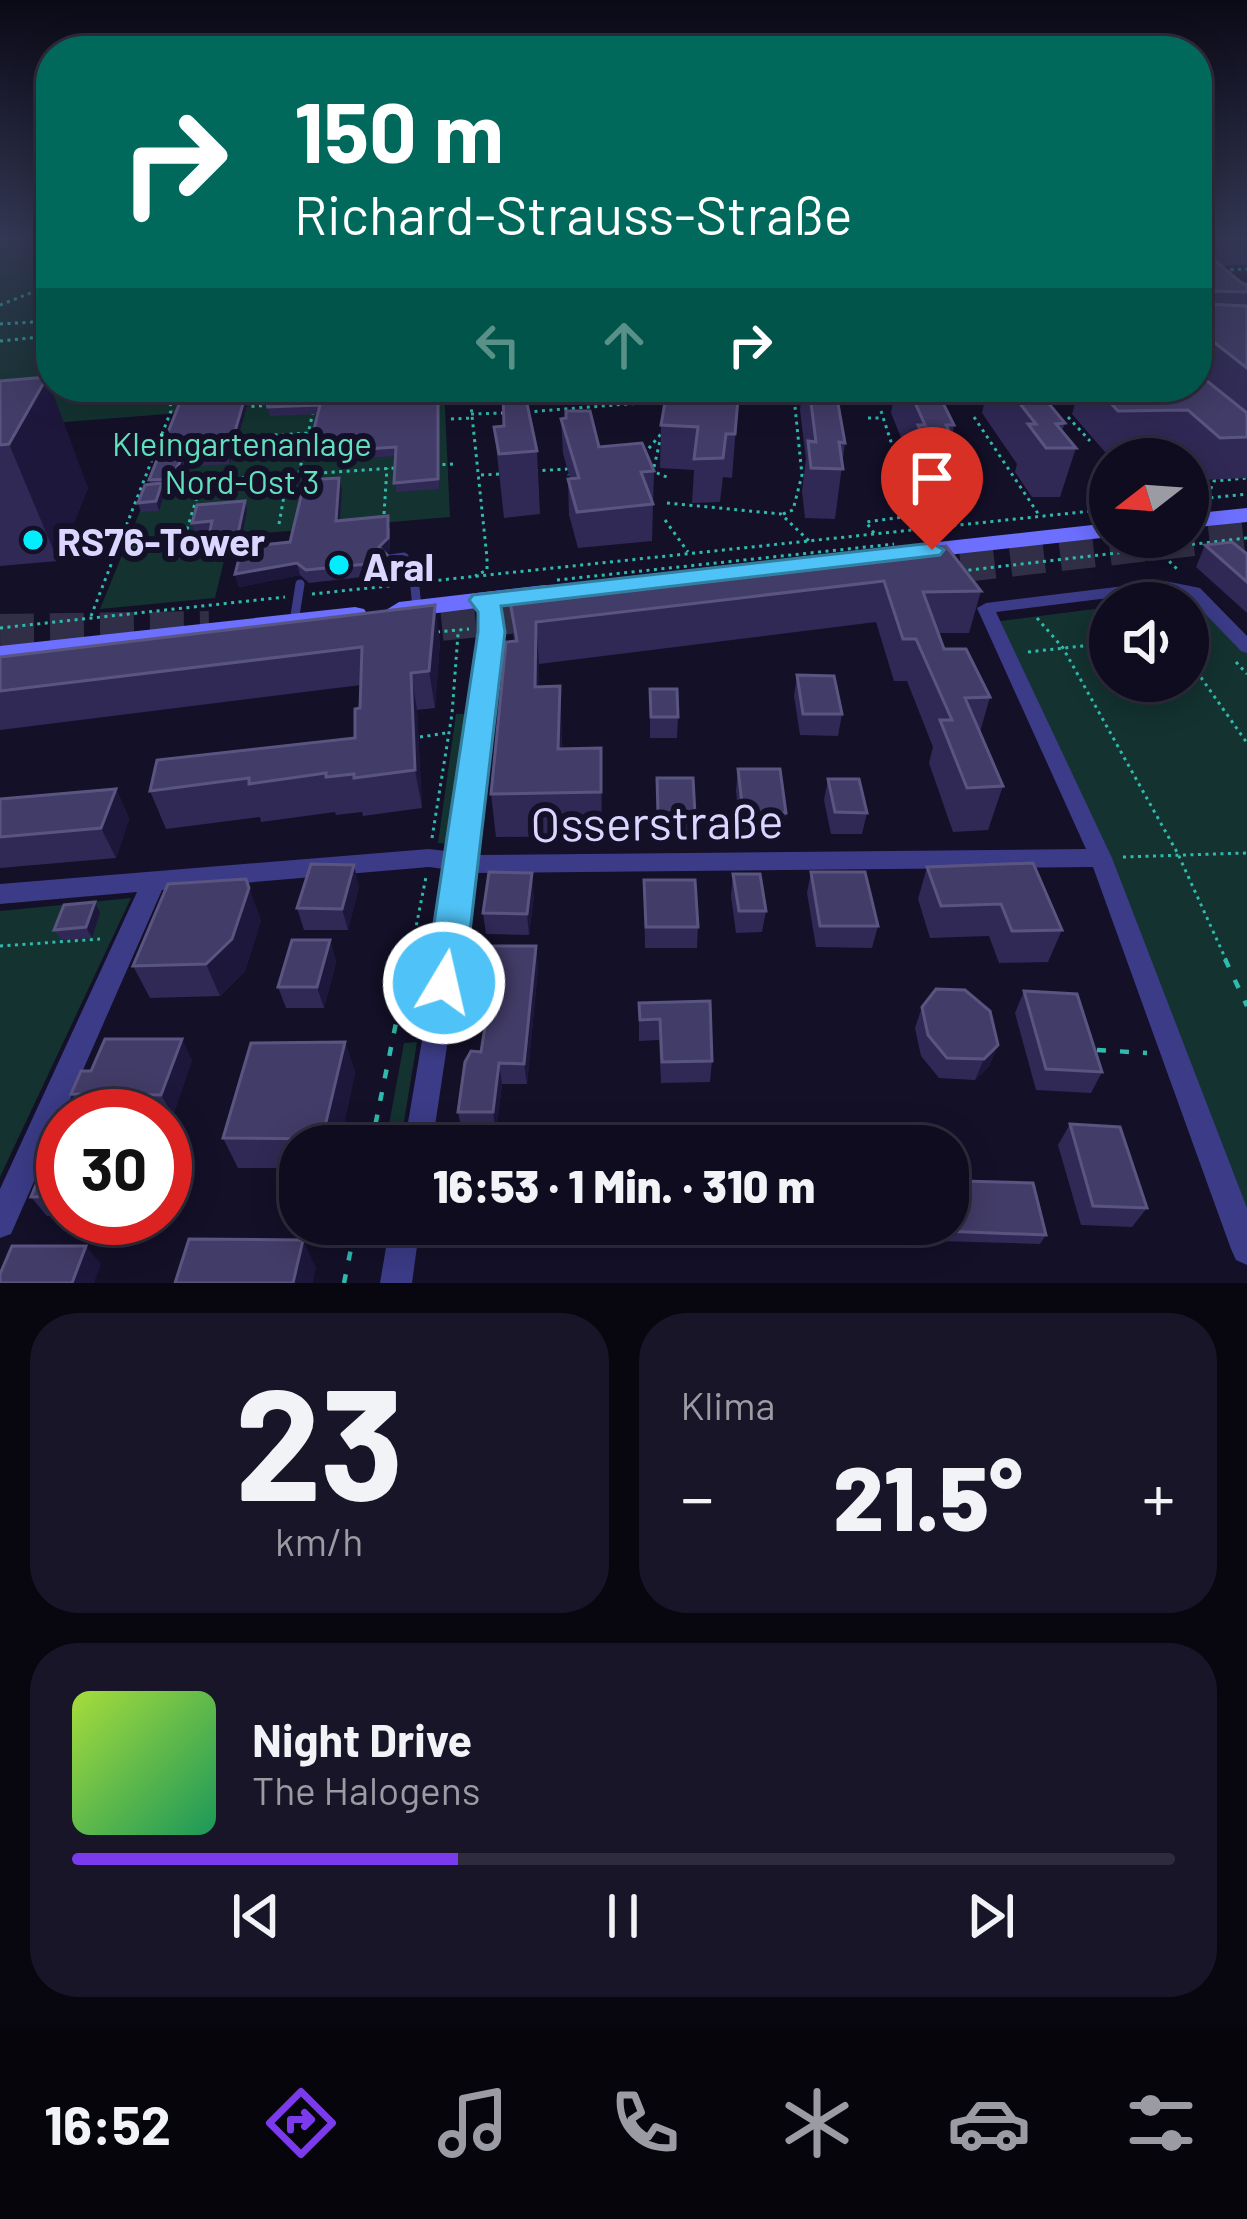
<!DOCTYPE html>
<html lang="de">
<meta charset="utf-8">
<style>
:root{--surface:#0e0c1e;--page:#171527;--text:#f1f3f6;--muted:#9b9ba4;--line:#2e2c3c;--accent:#7c3aed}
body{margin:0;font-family:Barlow,sans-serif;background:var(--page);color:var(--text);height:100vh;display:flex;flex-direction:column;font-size:45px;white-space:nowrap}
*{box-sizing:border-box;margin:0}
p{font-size:39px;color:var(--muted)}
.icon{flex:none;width:66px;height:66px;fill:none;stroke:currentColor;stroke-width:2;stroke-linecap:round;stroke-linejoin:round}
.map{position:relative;height:1283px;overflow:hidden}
.panel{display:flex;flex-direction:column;gap:30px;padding:30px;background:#080710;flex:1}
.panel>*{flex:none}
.top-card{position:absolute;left:36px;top:36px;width:1176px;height:366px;border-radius:48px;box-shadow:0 6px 30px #0003,0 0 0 3px var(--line);background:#00695c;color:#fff;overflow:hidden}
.needle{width:78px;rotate:253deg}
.controls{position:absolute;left:1089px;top:438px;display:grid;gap:24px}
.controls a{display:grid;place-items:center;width:120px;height:120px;border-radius:50%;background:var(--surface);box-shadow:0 6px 30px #0003,0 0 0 3px var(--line);font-size:60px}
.speed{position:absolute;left:36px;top:1089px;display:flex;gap:24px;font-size:60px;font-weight:700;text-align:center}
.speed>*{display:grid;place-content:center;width:156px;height:156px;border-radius:50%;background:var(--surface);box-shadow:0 6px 30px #0003,0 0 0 3px var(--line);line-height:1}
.speed .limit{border:18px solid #d22;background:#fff;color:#111}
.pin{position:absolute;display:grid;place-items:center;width:102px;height:102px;color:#fff;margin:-123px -51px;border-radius:50% 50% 50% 0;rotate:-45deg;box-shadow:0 0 12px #0007}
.pin .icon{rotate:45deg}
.me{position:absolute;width:132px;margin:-66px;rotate:9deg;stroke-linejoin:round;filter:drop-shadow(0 0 9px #0008)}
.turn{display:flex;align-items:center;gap:42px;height:252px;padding:0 60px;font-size:54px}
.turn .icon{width:156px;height:156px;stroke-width:2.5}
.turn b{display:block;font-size:84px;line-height:102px}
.lanes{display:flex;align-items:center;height:114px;padding:0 60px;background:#0003;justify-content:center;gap:60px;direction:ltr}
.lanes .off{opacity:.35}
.big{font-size:90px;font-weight:800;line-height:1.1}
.panel .card{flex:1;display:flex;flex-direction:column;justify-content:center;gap:18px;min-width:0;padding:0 42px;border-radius:48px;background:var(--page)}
.panel .dial{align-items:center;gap:0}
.dial b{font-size:156px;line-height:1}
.song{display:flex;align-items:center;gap:36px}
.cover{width:144px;height:144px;border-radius:18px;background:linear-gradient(135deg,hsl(80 70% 55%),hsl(150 70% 35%))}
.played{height:12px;border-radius:6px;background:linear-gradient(90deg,var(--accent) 35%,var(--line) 35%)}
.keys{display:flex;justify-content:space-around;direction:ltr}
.heat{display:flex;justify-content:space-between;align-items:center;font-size:66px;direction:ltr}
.panel .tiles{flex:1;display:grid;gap:30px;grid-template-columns:1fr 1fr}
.card:last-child{grid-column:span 2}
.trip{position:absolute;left:279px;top:1125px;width:690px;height:120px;border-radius:48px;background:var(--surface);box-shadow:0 6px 30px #0003,0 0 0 3px var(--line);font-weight:800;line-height:120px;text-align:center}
.dock{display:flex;height:192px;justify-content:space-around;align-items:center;background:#06050c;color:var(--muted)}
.dock .icon{width:84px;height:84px}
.dock .selected{color:var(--accent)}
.dock b{font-size:54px;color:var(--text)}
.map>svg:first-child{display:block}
</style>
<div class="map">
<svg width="1247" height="1283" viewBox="0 0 1247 1283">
<rect width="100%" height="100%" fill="#131028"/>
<g fill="#133230">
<polygon points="0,237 51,237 51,387 444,387 450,517 230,536 215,598 100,609 180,413 0,427"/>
<polygon points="1193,595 1247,653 1247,1213 1000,621 1110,607 1110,681 1188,681 1188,603 1136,603"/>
<polygon points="456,714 468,714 455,844 438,843"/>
<polygon points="131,898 0,1177 0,911"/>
<polygon points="417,1042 400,1146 385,1146 404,1043"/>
</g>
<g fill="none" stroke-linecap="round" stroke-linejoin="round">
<g stroke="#312e48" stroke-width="34" stroke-dasharray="34 16" stroke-linecap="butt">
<polyline points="911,571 1247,533"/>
<polyline points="392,629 558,612"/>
<polyline points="0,631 209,628"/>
</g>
<g stroke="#2fbaad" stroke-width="3" stroke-dasharray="3 4.5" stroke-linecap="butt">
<polyline points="1223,270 1247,269"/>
<polyline points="0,305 51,285"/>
<polyline points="0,324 51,321"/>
<polyline points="0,341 51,336"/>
<polyline points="469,387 487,558 487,570 475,576"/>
<polyline points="49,393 83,387"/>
<polyline points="244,407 271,405"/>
<polyline points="881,411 895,454 897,496 908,516"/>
<polyline points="527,412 665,401"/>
<polyline points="471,414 505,413"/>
<polyline points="974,417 1039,515"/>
<polyline points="1068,417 1090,441"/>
<polyline points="868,418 881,418"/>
<polyline points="451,419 472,418"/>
<polyline points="237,437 311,433"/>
<polyline points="644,454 661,434"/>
<polyline points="435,465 453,464"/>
<polyline points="654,467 660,441"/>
<polyline points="650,470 669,478"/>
<polyline points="535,471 567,469 569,475"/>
<polyline points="299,473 313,412"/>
<polyline points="481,475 501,474"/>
<polyline points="182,482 396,468"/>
<polyline points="1208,496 1214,481 1247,478"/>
<polyline points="1188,500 1247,494"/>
<polyline points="667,503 781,514 809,541"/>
<polyline points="896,508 934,505 950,524"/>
<polyline points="898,510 933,506"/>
<polyline points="384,514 387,468"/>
<polyline points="783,514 793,510 802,475 795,407"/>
<polyline points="665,520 688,552"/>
<polyline points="279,524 287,479"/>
<polyline points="874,533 866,522 940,512"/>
<polyline points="1122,540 1146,537"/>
<polyline points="1148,540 1179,571"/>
<polyline points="178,558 202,481"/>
<polyline points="961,571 1247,538"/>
<polyline points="557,580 894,544"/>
<polyline points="431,581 1110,509"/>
<polyline points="312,594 398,585"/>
<polyline points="91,616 171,411 169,387"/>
<polyline points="1037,618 1063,648 1178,854 1227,962"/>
<polyline points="0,628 285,597"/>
<polyline points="437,632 469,629"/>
<polyline points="1188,634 1204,632"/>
<polyline points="1028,652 1110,643"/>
<polyline points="1188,659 1247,743"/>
<polyline points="1236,662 1247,674"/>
<polyline points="420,737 446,733"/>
<polyline points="432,838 452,714 458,634"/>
<polyline points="1123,857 1247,853"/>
<polyline points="0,946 100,939"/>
<polyline points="409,962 426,877"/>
</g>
<g stroke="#2fbaad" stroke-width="4.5" stroke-dasharray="9 14" stroke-linecap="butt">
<polyline points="1225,959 1247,1006"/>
<polyline points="1097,1050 1147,1053"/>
<polyline points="371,1146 409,959"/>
<polyline points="344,1283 356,1224"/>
</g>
<g stroke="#3b3b87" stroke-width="9">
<polyline points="390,559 404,557 413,567 417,608"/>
<polyline points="294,622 300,584"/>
</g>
<g fill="#3b3b87" fill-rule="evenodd">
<polygon points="746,387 808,387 930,395 1099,394 1105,398 1099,402 930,403 752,391"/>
<polygon points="1165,581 1200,588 1247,636 1247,653 1241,651 1188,596 1165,591 996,612 1112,858 1247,1208 1247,1265 1236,1260 1231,1249 1093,867 473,873 432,1146 404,1146 451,870 429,867 162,890 11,1234 0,1238 0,1189 137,892 0,904 0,884 429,849 454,852 482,626 482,612 473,600 476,596 488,596 500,612 500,626 476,855 1086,849 977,608 986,603"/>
<polygon points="390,1224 420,1224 412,1283 380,1283"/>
</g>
<g fill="#6d6fff" fill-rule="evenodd">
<polygon points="1247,508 1247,522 1188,528 1188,514"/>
<polygon points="1110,523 1110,537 911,559 899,552 911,545"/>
<polygon points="545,585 558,593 554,598 399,618 386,610 399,602"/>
<polygon points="355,607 364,609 368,615 364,621 0,664 0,646"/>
</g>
</g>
<g fill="#302956">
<polygon points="1197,237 1247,237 1247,265 1221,266 1243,284 1247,284 1247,478 1203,480 1188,466 1188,459 1181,459 1172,451 1105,452 1072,414 1080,387 1197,387"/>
<polygon points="0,381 88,488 58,561 0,566"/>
<polygon points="253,387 230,464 184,467 174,488 163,489 165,493 159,511 141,512 138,503 151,484 149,480"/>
<polygon points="253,387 439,387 439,489 396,492 395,456 336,460 335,450 332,449 313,450 311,441 318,414 270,416 268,407 272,392"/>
<polygon points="739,387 732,478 723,477 720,502 692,503 694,470 660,468 661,425 710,393"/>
<polygon points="803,387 835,387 845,443 835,519 805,518 802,491 806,459 800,410"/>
<polygon points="896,387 935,387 954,425 952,437 958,450 946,499 918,499 909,473 911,462 891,413"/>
<polygon points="988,387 1035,387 1065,423 1062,431 1076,448 1060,497 1032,497 1015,472 1017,464 982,413"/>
<polygon points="561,419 599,447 654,471 652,541 578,548 569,515 568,479 570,479 563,453"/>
<polygon points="504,426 537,451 540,514 504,518 494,427"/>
<polygon points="339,478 342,490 339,520 390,528 390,550 386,554 390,568 379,575 309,583 300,575 239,587 235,574 290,542"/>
<polygon points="245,501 247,510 239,553 210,556 207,546 210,532 195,533 192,523"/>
<polygon points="1205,545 1247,554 1247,613 1196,567"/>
<polygon points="946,546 981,591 969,633 938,633 944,649 990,697 980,732 1003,786 988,830 953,832 929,763 933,747 907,681 894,681 876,622 539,664 539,687 560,686 562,749 601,748 602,836 496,837 491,794 514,641 509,596"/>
<polygon points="440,641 435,708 417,710 422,808 363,816 362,812 336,815 335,812 261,822 260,817 166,829 150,791 355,738 360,708 361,685 0,730 0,657"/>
<polygon points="797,675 842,714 838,736 800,735 794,696"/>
<polygon points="650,689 678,717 677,738 650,738"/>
<polygon points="738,769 786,813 783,834 740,834 736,790"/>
<polygon points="657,778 695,814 694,835 657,835"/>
<polygon points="828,779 867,813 862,834 831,834 824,800"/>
<polygon points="116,789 129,819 116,858 0,868 0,799"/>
<polygon points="927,867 1062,930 1048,962 999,963 989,936 930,938 918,899"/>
<polygon points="811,872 878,926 872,948 816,947 807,893"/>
<polygon points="733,874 766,911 762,932 736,933 731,896"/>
<polygon points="644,880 698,927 697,948 645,948"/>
<polygon points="359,886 348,930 304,930 297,908"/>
<polygon points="534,895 529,935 486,934 483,913"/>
<polygon points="95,902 100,913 92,938 61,940 54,930"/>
<polygon points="261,920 245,971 220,996 150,998 133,966"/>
<polygon points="330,940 336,962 324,1008 286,1008 278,987"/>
<polygon points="536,946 538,968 527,1084 502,1084 496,1133 462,1132 458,1112 481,1052 485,1029 472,1029 468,1008"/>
<polygon points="1024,991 1102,1072 1091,1093 1036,1090 1015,1013"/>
<polygon points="639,1003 712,1061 710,1082 661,1083 659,1040 639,1041"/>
<polygon points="922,1007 998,1045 989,1066 975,1080 939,1078 921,1056 915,1028"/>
<polygon points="345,1042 355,1073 339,1146 300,1146 300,1168 238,1168 223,1138"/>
<polygon points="192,1060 173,1115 85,1114 71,1094 91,1071"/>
<polygon points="1070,1124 1147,1208 1132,1227 1081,1225 1058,1145"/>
<polygon points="63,1147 63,1216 47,1216 31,1197"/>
<polygon points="962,1181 1046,1235 1040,1244 938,1241 935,1224 948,1224"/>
<polygon points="442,1224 498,1224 496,1242 446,1241"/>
<polygon points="662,1224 723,1224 721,1239 663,1239"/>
<polygon points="809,1224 861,1224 855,1239 811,1240"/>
</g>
<g fill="#1d173c">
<polygon points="47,377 88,488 58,561 9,444"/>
<polygon points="248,387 253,387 230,464 228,455"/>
<polygon points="182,458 184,467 174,488 171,479"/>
<polygon points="339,478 342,490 339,533 336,521"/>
<polygon points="162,483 165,493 159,511 156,501"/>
<polygon points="245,501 247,510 239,553 236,543"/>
<polygon points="388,516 390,550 381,559 379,547"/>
<polygon points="387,555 390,568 379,575 377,563"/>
<polygon points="297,563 300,575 239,587 235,574"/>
<polygon points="435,605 440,641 435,708 429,671"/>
<polygon points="536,622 539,664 539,730 535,687"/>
<polygon points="411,673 417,710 422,808 415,770"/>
<polygon points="560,686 562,729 560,792 558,749"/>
<polygon points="116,789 129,819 116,858 101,828"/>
<polygon points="354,865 359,886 348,930 342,909"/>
<polygon points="532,873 534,895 529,935 527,914"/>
<polygon points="246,879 261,920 245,971 220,996 206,964"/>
<polygon points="95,902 100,913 92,938 86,927"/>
<polygon points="330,940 336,962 324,1008 317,987"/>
<polygon points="536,946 538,968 527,1084 524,1064"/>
<polygon points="182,1039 192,1060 173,1115 161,1095"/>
<polygon points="345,1042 355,1073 339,1146 325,1146 322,1139"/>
<polygon points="998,1045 989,1066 975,1080 984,1059"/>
<polygon points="499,1063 502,1084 496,1133 493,1112"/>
<polygon points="493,1224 498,1224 496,1242"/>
<polygon points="303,1240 316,1268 313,1283 293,1283"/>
<polygon points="86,1246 101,1264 94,1283 72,1283"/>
</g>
<g fill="#423c68" stroke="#5a5480" stroke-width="3">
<polygon points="1197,246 1243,284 1247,284 1247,292 1205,291 1208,304 1247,306 1247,368 1197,329 1197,319 1200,319 1197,316"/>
<polygon points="1197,373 1247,413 1247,437 1220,438 1188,410 1118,411 1096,387 1197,387"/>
<polygon points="47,377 9,444 0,445 0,381"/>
<polygon points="186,387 248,387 228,455 182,458 171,479 149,480"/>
<polygon points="273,387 438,387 438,479 394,483 396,447 334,451 336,443 330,440 311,441 320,405 268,407"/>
<polygon points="711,387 739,387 735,434 726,434 723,458 694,459 698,427 661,425 667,391 710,393"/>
<polygon points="809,387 835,387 845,443 839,442 843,469 811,468 808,441 816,442"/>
<polygon points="908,387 935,387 954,425 946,425 958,450 929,449 918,425 925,425"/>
<polygon points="1007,387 1035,387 1065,423 1056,424 1076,448 1046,448 1028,424 1036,424"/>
<polygon points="525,394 537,451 499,454 494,427 504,426 503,395"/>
<polygon points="566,411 590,411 599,447 642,443 654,471 641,472 653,504 577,512 568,479 579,478 561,419 566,418"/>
<polygon points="339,478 336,521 388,516 388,538 379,547 387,555 377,563 306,570 297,563 235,574 242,547 290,542 305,480"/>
<polygon points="162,483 156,501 138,503 145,485"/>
<polygon points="245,501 236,543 207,546 212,521 192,523 197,505"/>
<polygon points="1232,542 1247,554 1247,582 1205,545"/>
<polygon points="946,546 981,591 923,592 944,649 966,649 990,697 965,698 1003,786 967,788 940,720 952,720 916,639 903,639 884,581 536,622 535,687 560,686 558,749 601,748 601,792 491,794 506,642 517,641 509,596"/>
<polygon points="435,605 429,671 411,673 415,770 354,778 354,774 326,777 326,773 249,784 249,778 150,791 157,760 355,738 355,709 360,708 362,647 0,691 0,657"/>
<polygon points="797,675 834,676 842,714 803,714"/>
<polygon points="650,689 677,689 678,717 651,717"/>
<polygon points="738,769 780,769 786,813 743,813"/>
<polygon points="657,778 693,778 695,814 658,814"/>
<polygon points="828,779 859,779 867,813 835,812"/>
<polygon points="116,789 101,828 0,837 0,799"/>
<polygon points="1033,863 1062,930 1012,931 1001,904 941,906 927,867"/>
<polygon points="311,864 354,865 342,909 297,908"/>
<polygon points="489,872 532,873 527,914 483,913"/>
<polygon points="811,872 865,872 878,926 820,926"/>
<polygon points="733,874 760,874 766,911 739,911"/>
<polygon points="246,879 249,888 232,939 206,964 133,966 168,884"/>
<polygon points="644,880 695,880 698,927 646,927"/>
<polygon points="95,902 86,927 54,930 64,905"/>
<polygon points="292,940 330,940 317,987 278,987"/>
<polygon points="477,946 536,946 524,1064 499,1063 493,1112 458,1112 465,1062 471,1051 481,1052 488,1008 468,1008"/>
<polygon points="936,989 965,990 990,1011 998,1045 984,1059 947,1058 928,1035 922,1007"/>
<polygon points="1024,991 1077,994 1102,1072 1046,1069"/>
<polygon points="710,1001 712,1061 662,1062 660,1019 640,1020 639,1003"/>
<polygon points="105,1039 182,1039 161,1095 71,1094 81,1071 91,1071"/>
<polygon points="345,1042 322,1139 223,1138 251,1043"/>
<polygon points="1070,1124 1120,1127 1147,1208 1093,1206"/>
<polygon points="691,1137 716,1137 716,1146 692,1146"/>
<polygon points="51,1147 63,1147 63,1196 31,1197"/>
<polygon points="948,1162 958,1162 962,1181 1033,1183 1046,1235 943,1231 941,1224 948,1224"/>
<polygon points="189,1239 303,1240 293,1283 175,1283"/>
<polygon points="12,1246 86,1246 72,1283 0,1283 0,1274"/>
</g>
<linearGradient id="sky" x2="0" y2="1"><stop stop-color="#0a0916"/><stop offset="0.57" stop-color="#333753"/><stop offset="1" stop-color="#333753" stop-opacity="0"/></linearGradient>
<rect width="1247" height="417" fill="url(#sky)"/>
<polygon fill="#4fc3f7" stroke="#337fa1" stroke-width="3" points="932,543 944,550 940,555 501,606 505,632 464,983 458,995 444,1000 431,995 425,983 478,632 478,612 469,600 473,595"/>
<g fill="#02eeff" stroke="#131028" stroke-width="4.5">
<circle cx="33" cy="540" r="12"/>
<circle cx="339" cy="565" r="12"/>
</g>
<g text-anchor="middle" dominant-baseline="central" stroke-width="12" stroke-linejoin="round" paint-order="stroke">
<g font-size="33" fill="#61e0bc" stroke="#131028">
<text x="242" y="443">Kleingartenanlage<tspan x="242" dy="38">Nord-Ost 3</tspan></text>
</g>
<g font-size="39" font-weight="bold" fill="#dad6ff" stroke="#131028" text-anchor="start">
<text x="57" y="540">RS76-Tower</text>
<text x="363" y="565">Aral</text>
</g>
<g font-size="48" fill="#dad6ff" stroke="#131028">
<text transform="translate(657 821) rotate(-1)">Osserstraße</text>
</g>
</g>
</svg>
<div class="controls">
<a><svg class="needle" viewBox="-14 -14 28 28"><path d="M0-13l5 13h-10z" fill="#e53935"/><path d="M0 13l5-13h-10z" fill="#9b9ba4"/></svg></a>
<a><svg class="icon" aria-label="sound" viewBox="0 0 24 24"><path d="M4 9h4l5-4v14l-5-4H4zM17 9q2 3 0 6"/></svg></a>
</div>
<div class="speed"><div class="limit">30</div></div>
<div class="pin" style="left:932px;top:550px;background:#d93025"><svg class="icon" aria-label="arrive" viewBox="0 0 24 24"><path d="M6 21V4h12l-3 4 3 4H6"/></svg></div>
<svg class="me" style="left:444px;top:983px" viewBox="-20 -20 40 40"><circle r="17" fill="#4fc3f7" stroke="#fff" stroke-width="3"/><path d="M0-11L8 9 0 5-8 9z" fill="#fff"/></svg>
<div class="trip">16:53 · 1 Min. · 310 m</div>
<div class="top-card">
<div class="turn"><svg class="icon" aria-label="right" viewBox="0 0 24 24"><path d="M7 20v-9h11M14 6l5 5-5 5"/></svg><div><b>150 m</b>Richard-Strauss-Straße</div></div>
<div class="lanes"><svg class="icon off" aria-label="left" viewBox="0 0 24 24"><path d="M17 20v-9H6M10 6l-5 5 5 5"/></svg><svg class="icon off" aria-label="ahead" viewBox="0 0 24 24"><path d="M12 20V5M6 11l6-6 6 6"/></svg><svg class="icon" aria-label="right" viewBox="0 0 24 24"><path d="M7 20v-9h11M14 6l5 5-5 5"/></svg></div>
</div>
</div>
<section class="panel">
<div class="tiles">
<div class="card dial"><b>23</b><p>km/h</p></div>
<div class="card"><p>Klima</p>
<div class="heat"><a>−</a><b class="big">21.5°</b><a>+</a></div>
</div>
<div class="card">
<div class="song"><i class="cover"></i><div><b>Night Drive</b><p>The Halogens</p></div></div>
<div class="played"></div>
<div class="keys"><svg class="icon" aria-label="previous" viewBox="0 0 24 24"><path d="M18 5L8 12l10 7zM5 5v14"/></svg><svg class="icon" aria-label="pause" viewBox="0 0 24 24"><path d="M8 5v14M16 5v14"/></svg><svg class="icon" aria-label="next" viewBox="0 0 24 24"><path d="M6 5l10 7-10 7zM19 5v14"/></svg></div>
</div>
</div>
</section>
<nav class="dock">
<b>16:52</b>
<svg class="icon selected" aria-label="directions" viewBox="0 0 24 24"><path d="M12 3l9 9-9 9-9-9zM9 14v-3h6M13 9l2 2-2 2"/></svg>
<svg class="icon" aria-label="music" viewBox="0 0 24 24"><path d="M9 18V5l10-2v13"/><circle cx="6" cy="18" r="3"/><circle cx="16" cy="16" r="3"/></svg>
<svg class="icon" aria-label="phone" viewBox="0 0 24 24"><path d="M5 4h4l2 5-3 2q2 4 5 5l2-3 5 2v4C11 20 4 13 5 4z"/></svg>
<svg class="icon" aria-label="climate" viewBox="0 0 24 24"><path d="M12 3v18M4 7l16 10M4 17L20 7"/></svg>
<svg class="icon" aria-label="car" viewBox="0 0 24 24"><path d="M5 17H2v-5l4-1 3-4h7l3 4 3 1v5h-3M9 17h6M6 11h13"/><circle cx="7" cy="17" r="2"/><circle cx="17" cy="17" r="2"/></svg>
<svg class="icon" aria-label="filters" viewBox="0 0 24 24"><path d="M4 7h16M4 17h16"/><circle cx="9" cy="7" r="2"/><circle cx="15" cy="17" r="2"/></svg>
</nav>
